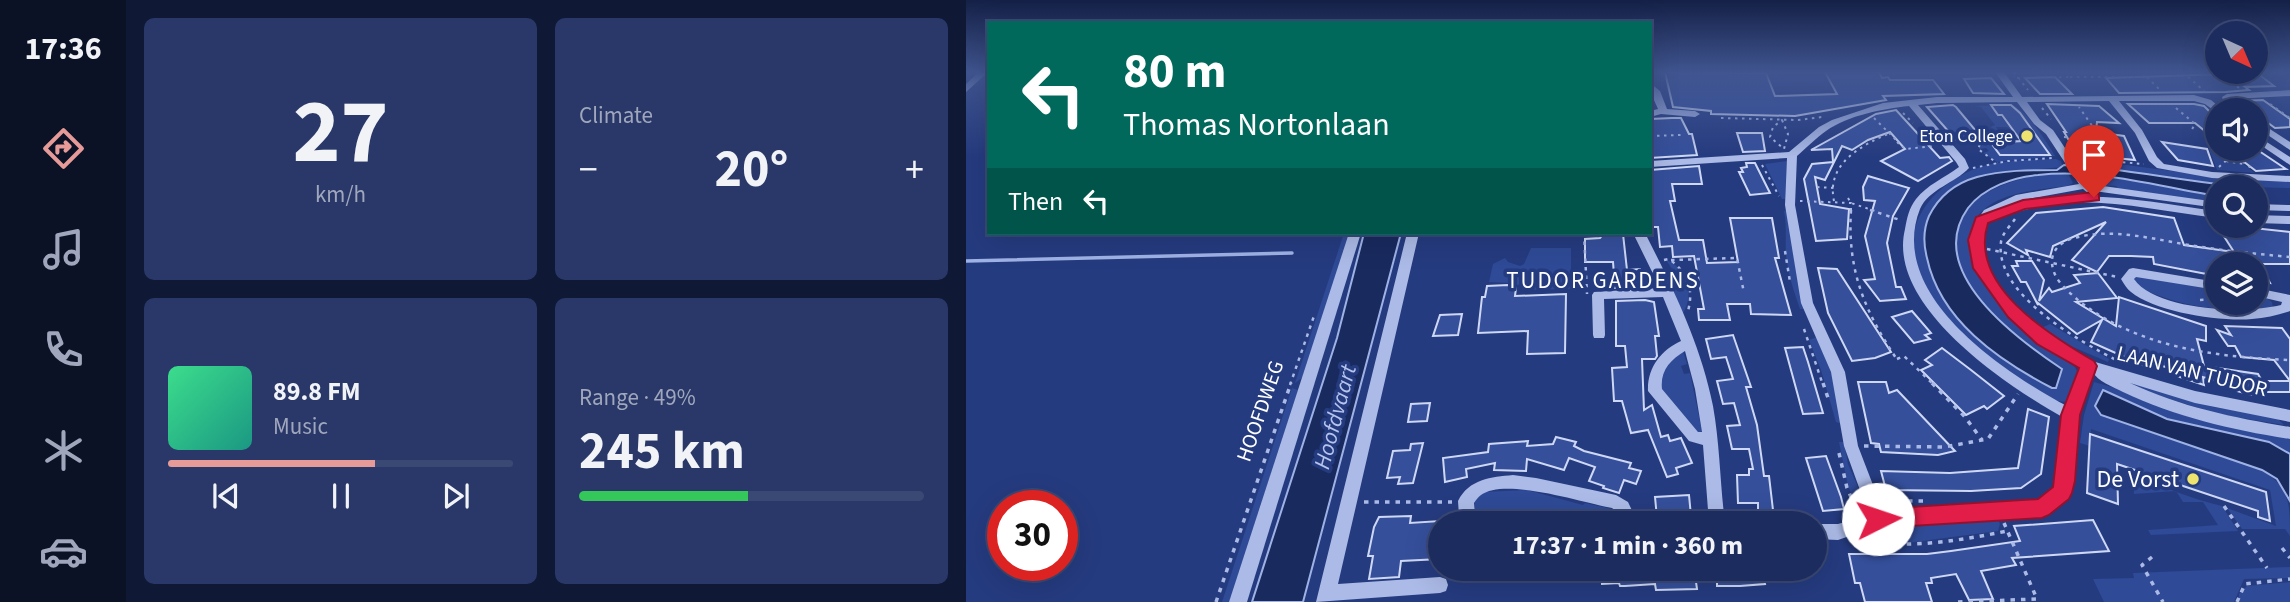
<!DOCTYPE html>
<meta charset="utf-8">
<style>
:root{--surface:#1c2c5f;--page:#293868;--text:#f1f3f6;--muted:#a0a7bd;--line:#3a4874;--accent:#e69b98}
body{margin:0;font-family:"Source Sans 3",sans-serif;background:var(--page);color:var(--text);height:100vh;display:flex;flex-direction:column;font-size:26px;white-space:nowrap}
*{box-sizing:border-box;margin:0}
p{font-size:23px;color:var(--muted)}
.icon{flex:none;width:38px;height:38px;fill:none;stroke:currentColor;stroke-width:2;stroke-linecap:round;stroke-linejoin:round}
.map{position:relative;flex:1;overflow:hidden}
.drawer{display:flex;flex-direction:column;gap:18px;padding:18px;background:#0f1834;width:840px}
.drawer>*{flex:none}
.hud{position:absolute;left:21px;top:21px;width:665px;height:214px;border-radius:0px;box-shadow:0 7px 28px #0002,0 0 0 2px var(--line);background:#00695c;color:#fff;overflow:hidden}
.needle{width:46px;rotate:136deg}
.controls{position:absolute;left:1239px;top:21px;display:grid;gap:14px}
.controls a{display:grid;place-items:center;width:63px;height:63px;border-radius:50%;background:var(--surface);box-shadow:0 7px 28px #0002,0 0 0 2px var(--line);font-size:35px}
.speed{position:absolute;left:21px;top:490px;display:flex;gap:14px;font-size:35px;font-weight:700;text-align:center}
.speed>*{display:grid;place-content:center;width:91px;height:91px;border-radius:50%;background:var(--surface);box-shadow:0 7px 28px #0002,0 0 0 2px var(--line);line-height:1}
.speed .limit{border:10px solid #d22;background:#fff;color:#111}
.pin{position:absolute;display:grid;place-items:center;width:60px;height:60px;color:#fff;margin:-72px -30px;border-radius:50% 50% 50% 0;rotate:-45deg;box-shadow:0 0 7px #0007}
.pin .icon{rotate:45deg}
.me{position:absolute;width:77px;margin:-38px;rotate:86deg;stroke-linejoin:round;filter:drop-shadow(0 0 5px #0008)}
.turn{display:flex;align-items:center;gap:24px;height:147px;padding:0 21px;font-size:32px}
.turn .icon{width:91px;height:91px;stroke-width:2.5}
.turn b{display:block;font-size:49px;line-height:60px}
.then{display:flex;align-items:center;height:66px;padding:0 21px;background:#0003;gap:14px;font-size:26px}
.big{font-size:52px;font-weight:700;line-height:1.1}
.drawer .card{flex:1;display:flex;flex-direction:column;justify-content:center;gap:10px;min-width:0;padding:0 24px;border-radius:10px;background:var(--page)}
.drawer .dial{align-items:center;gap:0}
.dial b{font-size:91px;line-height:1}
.song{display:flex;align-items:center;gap:21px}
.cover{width:84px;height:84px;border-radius:10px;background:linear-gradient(135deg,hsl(150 70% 55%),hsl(170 70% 35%))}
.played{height:7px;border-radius:4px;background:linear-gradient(90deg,var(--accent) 60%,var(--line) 60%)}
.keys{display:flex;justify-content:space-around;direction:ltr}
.heat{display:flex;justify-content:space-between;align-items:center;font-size:38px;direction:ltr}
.charge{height:10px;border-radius:5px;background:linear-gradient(90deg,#34c759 49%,var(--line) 0)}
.drawer .tiles{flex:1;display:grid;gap:18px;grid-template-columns:repeat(2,1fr)}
.trip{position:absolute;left:462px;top:511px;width:399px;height:70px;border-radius:35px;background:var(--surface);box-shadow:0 7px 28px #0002,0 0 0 2px var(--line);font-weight:700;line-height:70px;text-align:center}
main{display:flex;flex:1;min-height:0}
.menu{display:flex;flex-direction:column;width:126px;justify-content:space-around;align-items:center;background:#0b1226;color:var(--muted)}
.menu .icon{width:49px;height:49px}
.menu .current{color:var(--accent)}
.menu b{font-size:32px;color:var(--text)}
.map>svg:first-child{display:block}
</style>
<main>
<nav class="menu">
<b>17:36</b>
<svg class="icon current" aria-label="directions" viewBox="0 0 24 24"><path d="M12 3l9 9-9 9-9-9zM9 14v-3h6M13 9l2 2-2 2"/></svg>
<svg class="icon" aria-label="music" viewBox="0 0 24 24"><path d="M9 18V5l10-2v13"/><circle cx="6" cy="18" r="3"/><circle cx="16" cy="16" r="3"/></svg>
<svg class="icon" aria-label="phone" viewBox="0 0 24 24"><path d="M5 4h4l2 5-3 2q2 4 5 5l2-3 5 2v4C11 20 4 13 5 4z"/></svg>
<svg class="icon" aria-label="climate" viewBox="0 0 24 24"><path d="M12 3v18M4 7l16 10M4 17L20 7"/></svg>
<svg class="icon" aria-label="car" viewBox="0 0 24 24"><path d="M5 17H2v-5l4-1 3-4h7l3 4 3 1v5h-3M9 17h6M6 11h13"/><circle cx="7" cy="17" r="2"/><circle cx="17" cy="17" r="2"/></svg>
</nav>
<section class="drawer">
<div class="tiles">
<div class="card dial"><b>27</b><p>km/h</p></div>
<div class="card"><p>Climate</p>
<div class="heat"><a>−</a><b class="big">20°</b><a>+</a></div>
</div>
<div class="card">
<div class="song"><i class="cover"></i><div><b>89.8 FM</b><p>Music</p></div></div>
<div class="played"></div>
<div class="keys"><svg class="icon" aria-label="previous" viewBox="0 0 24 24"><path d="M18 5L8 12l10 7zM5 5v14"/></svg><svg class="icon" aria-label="pause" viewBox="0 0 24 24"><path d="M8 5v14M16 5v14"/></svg><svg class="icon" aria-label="next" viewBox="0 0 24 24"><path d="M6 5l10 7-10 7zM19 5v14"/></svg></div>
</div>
<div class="card"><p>Range · 49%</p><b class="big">245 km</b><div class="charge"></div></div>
</div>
</section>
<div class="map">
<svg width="1324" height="602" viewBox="0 0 1324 602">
<rect width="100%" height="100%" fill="#253b7f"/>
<g fill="#2f4a96">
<path d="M1046,105C1059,109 1082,143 1089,156L1031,162L1017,153L1023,151L1020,148L1013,149L1014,145L1025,143L1034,155L1083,154L1054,113L1028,109L1048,132L1041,127H1030L1032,131L1024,127L1029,125L1015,107L1008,106Z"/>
<polygon points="1243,149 1258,149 1289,173 1251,170"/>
<path d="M1090,159L1095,161L1097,167L1038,172L1010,178L964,274C991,325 1020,350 1070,380L1096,369C1062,347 1030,325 1008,291C954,210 1032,174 1102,173L1107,183L1101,186C1077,189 1049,191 1027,203C981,229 1014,286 1041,313C1062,333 1086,349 1109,367L1112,373L1105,400C1083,413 1009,348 991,331C981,321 969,306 962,293C930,238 952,195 1006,170C1030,159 1064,160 1090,159Z"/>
<path d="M1109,159C1181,166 1252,180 1324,182V188C1253,188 1185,173 1115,166Z"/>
<polygon points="821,161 819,199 816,199 799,164"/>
<path d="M1120,175L1158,178L1251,196V203L1152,189L1150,186C1139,185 1126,190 1120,175Z"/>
<path d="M822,210L831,280L838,309H834C828,292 822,274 820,255C819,240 821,226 818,211Z"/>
<polygon points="378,233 384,233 336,378 329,383"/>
<polygon points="565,248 605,248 605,289 556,290 556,284 545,286 545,283 523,282 527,264 539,258 542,262 554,266 558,264"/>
<path d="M700,260C721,267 729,295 717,313H715L698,271L706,269Z"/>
<path d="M1170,276L1194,278L1251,289V303H1290V295L1298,296L1306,302L1307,309C1256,311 1219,309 1172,287L1168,280Z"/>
<polygon points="1084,324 1143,359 1142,362 1100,344 1075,328"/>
<polygon points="851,337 866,375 876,424 870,422 855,370 843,340"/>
<polygon points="717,351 721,364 715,366 718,374 724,373 736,431 733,433 699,399 692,379 711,353"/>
<polygon points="1146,375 1247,407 1310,417 1318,425 1251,414 1185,393"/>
<path d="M1128,382L1324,437V454L1303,442L1201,419L1137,391L1130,406L1142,418L1296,470C1324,488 1324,504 1324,536L1319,529H1276L1261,508L1310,526L1304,490L1125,429L1124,446L1114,443L1118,415Z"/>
<polygon points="326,388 332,390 263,602 256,602"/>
<polygon points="873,442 878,442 882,464 900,506 891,507 882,486"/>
<path d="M1167,475C1196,486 1225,499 1256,506L1272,531L1185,535L1182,530L1252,525L1237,502H1217L1210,491L1168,494Z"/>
<polygon points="561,490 617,505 619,503 646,509 657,522 625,523 601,517 523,519 520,521 508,510 509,500 518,492"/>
<polygon points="1031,517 1034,524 1032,531 941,543 919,542 903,532 930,524"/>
<polygon points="1324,567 1324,578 1278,579 1268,602 1138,602 1127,579 1168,578 1167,573"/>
<polygon points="1324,582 1324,602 1273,602 1273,594 1281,586"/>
</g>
<g fill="#192a5f" stroke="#9fb2e6" stroke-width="2">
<path d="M1098,165C1161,168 1222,183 1285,187H1251V196C1193,187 1132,168 1072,175C1048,177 1018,187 1002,208C957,271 1051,339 1096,369L1090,388H1086C1032,360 974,320 961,258C957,243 957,230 963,216C973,196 990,183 1011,177C1037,170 1064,170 1091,170Z"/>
<polygon points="398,233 435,233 337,602 286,602 371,338"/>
<polygon points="1137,390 1201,419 1303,442 1324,454 1324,501 1311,479 1296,470 1135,415 1129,406"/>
</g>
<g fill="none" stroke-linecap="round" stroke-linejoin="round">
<polyline stroke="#9fb2e6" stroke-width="3.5" points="0,261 326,253"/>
</g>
<g fill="#354f9b" stroke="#ced8f5" stroke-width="2">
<polygon points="699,72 800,73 809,96 871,94 859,72 913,72 916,78 922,77 924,80 967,80 978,94 917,96 920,100 829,116 745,114 745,111 707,107"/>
<polygon points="1291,73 1308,86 1279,87 1283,90 1260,92 1153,93 1140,78"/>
<polygon points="1089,77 1106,94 1074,94 1059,78"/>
<polygon points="1025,78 1038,94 1007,93 998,79"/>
<polygon points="1297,100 1324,119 1324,127 1309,128 1290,114 1290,110 1285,110 1273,101"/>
<polygon points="1081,104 1133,106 1153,123 1131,122 1130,132 1158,136 1169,160 1111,154 1098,132 1100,132"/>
<polygon points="1162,104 1228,104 1238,106 1251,119 1251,141 1229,123 1183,123"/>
<polygon points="987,105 990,107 1015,137 990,140 961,107"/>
<polygon points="1025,105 1045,105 1054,113 1084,155 1034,155 1025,143 1055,141 1036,115 1032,115"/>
<polygon points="930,110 974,158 983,157 986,161 952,181 915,161 939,149 924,132 902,140 886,150 876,146 859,180 849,177 854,204 883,209 881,239 850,241 838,179 846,164 867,162 866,149 845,150 910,114"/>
<polygon points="706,118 715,118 723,134 726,134 731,155 684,158 684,119"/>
<polygon points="771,133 796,133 799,151 777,152"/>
<polygon points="1196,142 1241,149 1247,166 1212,160"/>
<polygon points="1261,149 1290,149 1320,169 1290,171"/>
<polygon points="780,163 789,163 804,193 784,195 773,172 777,172 775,168 781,167"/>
<polygon points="733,166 736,184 706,184 709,201 704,201 713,240 737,240 741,263 772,262 764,218 806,218 813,258 809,258 825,315 785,314 784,304 761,304 764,320 733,320 732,309 738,309 728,256 707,257 706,246 694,247 692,227 686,227 684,211 684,170"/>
<polygon points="902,176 943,188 927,216 921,243 930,287 935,287 940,299 914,301 898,280 909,279 899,236 909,201 898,200 897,187"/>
<polygon points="1137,207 1208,218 1218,245 1268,252 1250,224 1324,232 1324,264 1294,264 1304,283 1290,281 1290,264 1251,264 1251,276 1188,264 1187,257 1165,256 1143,256 1131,272 1106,260 1140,222 1087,246 1084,257 1060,250 1062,255 1041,243 1070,213"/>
<polygon points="638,233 657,234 661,270 674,269 677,286 649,288 647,262 619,262 619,239 634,238"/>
<polygon points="1050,261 1066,261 1078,280 1073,301 1083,288 1086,292 1114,283 1108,275 1132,273 1151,298 1110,302 1150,326 1153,297 1240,326 1240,341 1231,339 1238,366 1292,374 1296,381 1324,381 1308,360 1275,357 1269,346 1262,346 1251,330 1265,335 1259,326 1316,328 1324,339 1324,392 1294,392 1297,396 1282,394 1267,390 1264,384 1237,377 1238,385 1208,375 1208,369 1192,365 1190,369 1183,368 1125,342 1136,320 1111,334 1072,303 1072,305 1060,282 1055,282 1046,266 1052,266"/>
<polygon points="852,268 871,269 925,352 909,358 886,361 862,313"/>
<polygon points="542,285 550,288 549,296 600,294 599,353 561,354 562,331 512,333 516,297 519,297 521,286"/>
<polygon points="679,300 688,302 693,336 689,336 691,356 689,359 676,359 678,410 686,405 695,437 702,435 704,441 715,438 726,463 710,468 712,474 701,477 682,430 665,433 656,401 648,401 646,368 661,367 659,346 650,346 650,301"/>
<polygon points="946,311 965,333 959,335 964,339 948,343 926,317"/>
<polygon points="496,314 492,335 467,336 474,315"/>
<polygon points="767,335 785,387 780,387 791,425 798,476 803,476 807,510 792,510 792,503 772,503 771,475 783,475 783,469 787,469 783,449 766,449 761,426 774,425 768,403 757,404 751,381 767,379 760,357 745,359 740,339"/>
<polygon points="837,347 842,362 857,413 837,414 819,348"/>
<polygon points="976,348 1005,370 1038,396 1021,409 1018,406 1000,415 955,370 966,365 959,360"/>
<polygon points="892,382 920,382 923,393 931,390 989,451 972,455 915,452 913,444 905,443"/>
<polygon points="464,403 461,421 442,422 445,404"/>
<polygon points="1062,409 1083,417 1075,474 1055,488 1005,491 920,490 915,471 984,473 1052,468"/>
<polygon points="1124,434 1300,492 1304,521 1292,517 1292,511 1151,464 1152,504 1121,493"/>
<polygon points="590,437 610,442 608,446 618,451 665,463 663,468 675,471 670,484 658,480 653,493 637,488 638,486 623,481 629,467 603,458 598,470 561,459 560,471 528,470 529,463 500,469 501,477 479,482 477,458 522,452 523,444 562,441 561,446 587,444"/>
<polygon points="457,443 447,483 432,484 434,477 421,478 427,451 444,450 445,444"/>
<polygon points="860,456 875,497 878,509 857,511 840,458"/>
<polygon points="723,495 725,516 691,518 689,497"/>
<polygon points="445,516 444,523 474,521 474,559 435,561 433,577 403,579 407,556 402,556 408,527 413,517"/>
<polygon points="1127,520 1143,551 1046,558 1050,565 1015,571 1027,599 1003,600 990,574 965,578 966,583 960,583 966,602 899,602 894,583 889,583 883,554 961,554 985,551 1054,541 1048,526"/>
<polygon points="522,569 551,569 548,581 519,579"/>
<polygon points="635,569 834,569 836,578 798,580 799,584 774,586 751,586 751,581 730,582 731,589 690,590 689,584 659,586 654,586 653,583 636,584"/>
</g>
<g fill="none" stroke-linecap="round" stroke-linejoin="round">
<g stroke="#abbae6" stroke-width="2" stroke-dasharray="2.5 4.5" stroke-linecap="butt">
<polyline points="1048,72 1062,90"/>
<polyline points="1217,72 1238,91"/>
<polyline points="1308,72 1310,74"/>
<polyline points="1104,77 1181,77 1194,90"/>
<polyline points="1051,78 1104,77"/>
<polyline points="1273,88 1255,73 1291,72"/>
<polyline points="1304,104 1324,118"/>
<polyline points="1076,108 1085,119"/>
<polyline points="1210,108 1229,124 1225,131"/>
<polyline points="937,113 947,123"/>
<polyline points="755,118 832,120 856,117"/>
<polyline points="908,118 932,142"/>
<polygon points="816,120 822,134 818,149 804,137 807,127"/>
<polyline points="684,136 715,135"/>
<polyline points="1098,137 1136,140 1113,107"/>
<polyline points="931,142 939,149 967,146"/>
<polyline points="1026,142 1015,142 1012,149 1031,163"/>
<polyline points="1244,147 1251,148"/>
<polyline points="1260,149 1285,168"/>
<polyline points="1115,159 1178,164"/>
<polyline points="1260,161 1278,164"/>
<polyline points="796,165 813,196"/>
<polyline points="1253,167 1262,159 1263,154"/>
<polyline points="1007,168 1042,161 1087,158"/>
<polyline points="851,187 869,188"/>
<polyline points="882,198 885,203 909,211"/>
<polyline points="834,201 885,203 885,211"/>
<path d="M868,201C860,164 894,146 924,133"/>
</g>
<g stroke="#abbae6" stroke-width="2.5" stroke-dasharray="3.5 5" stroke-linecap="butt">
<path d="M885,210C881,271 899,312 932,361"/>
<polyline points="904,210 934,220"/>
<path d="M1049,219C1044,226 1036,234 1035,242C1028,294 1113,341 1152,361"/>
<polyline points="618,233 621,294"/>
<polyline points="1021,249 1151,277"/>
<polyline points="819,251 824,282"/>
<path d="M1324,257C1292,254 1261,251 1229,246C1190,240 1148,227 1108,238C1096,241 1085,250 1086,263C1087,280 1102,291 1113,301C1173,348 1250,357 1324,360"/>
<path d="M698,260L703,259C722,273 728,288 722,311"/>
<polyline points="705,260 771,258 778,293"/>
<polyline points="1234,300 1251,299"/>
<polyline points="838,329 857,385"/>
<polyline points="931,359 938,356 968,385"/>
<polyline points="324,385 348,316"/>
</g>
<g stroke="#abbae6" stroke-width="3.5" stroke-dasharray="4.5 6" stroke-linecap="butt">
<polyline points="857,383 862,398"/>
<polyline points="966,383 999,417 1016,440"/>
<polyline points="898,446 978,447 1022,439 1052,394"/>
<polyline points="873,453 881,488 892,513"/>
<polyline points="921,501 960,501"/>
<polyline points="398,502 486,502"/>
<polyline points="1258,506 1301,568"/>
<polyline points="766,517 767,521 844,519"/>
<path d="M904,534L909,543C954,547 997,540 1041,531"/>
<polyline points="1316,548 1324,558"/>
<polyline points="1186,557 1176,565 1197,602"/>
<polyline points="250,602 325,383"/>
<polyline points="992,602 1071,599 1038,523"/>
<polyline points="1271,602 1279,584 1324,579"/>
</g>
<g fill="#abbae6" fill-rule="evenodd">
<polygon points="13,72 21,73 0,92 0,84"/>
<path d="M1029,72H1038L1056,97L1228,95L1245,100L1257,110L1250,112L1239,104L1228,101H1153L1176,130L1191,157L1198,164L1246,172L1324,176V182L1246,178L1191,168L1183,161L1169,133L1143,101L1061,102L1074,120L1087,130L1123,184L1251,202V208L1128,191L1123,194L1117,189L1057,200L1040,208C1116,186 1176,201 1251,211V218C1199,212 1147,199 1094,203C1076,205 1059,210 1041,214L1037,213V209L1026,214L1021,221L1015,240L1018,263L1051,310L1082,336L1119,359L1229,391L1324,410V422L1229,403L1164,383C1215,407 1269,418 1324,427V439C1266,430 1210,417 1157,392C1147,387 1131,381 1127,372C1122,386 1116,400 1112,414C1103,451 1122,498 1076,515L912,526L872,540L849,539V524H872L903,515L878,446L865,372L835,303L819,205L821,158L684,167V161L823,152L853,127L866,120L917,103L971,97H1047ZM1051,102L1068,124L1080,134L1113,184L1050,195L1018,210L1011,220L1003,240L1006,264L1043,316L1072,342L1115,368L1101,406C1038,372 920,295 954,209C963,189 989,183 1003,168L999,159L952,105L971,103ZM943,106L990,162L993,167C978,178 961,185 950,199C943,208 941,218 939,229C920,306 1041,386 1098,418L1089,489L1073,501L917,511L892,446L879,372L847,303L829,205L831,156C840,148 850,138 860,131C883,115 916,109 943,106Z"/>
<polygon points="684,83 694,91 701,109 729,111 734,114 729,117 695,114 684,117 684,111 692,109 684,91"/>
<path d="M1324,90V96L1266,99L1277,110C1267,110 1259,108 1256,97L1261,94Z"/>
<polygon points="1290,120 1324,142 1324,150 1290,127"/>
<polygon points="1290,135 1324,157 1324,165 1290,142"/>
<polygon points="1290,204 1324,205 1324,211 1290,210"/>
<polygon points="1290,215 1324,216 1324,224 1290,223"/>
<polygon points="383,233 395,233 281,602 263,602"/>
<polygon points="441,233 453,233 372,584 474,577 480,579 482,585 480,591 474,593 350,602"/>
<polygon points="578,233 593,233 587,237 580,236"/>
<path d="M667,233H679C707,288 735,345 747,406C754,445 754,484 759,523H743L737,445L723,441L682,391C681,368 695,350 715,341L697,297L638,299L639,335L638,338H628L627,335L626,295L628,292L694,288ZM719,351L729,389L736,432H732L696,389C694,371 704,360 719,351Z"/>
<path d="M1167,268L1251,282V290L1170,277L1168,279C1190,311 1280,314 1315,305L1316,302L1290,296V288L1324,295V311C1312,315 1299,318 1286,319C1255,322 1189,312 1165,292C1161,289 1158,284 1155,279L1163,269Z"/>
<path d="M547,475L570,478L650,495L662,502L672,523H656L651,512L646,508C618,503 539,477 515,495C512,497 510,500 508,503L509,515L513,523H497L493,516L492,501C503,479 525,477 547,475Z"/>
</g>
</g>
<linearGradient id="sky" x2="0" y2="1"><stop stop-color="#142046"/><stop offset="0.46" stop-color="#405590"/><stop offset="1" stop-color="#405590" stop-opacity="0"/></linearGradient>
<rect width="1324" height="157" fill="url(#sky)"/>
<path fill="#e11d48" stroke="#92132f" stroke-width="2" d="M1128,192L1133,194V200L1059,209L1022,223C1002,285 1082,334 1128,361L1131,366L1114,415L1109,481L1106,493L1103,499L1083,515L1076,518L912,528L905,525L902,519L905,512L912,509L1072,499L1087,487L1095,415L1113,368L1071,344L1042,317L1007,268L1002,240L1010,217L1057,200Z"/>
<g fill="#efe36f" stroke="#253b7f" stroke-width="2.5">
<circle cx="1061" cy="136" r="7"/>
<circle cx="1227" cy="479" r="7"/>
</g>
<g text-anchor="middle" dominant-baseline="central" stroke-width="7" stroke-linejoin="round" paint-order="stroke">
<g font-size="18" fill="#fff" stroke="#253b7f" text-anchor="end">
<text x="1047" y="136">Eton College</text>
</g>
<g font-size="21" fill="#fff" stroke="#253b7f">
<text transform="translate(1226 371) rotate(14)">LAAN VAN TUDOR</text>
<text transform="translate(294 411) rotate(-71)">HOOFDWEG</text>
</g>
<g font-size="23" letter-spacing="2" fill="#fff" stroke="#253b7f">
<text x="637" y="280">TUDOR GARDENS</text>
</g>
<g font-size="23" font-style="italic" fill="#b6c4ed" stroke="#253b7f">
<text transform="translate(369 417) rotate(-75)">Hoofdvaart</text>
</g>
<g font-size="24" fill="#fff" stroke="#253b7f" text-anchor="end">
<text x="1213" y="479">De Vorst</text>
</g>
</g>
</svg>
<div class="controls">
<a><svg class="needle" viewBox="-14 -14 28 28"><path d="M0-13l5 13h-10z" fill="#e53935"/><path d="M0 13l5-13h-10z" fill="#a0a7bd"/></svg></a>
<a><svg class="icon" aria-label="sound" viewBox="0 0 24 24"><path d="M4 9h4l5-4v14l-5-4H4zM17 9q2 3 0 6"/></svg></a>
<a><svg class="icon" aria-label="search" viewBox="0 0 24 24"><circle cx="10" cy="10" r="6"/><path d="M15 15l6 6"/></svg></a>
<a><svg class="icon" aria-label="layers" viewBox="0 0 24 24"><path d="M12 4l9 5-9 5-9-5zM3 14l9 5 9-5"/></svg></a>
</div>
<div class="speed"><div class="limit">30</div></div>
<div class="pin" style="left:1128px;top:197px;background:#d93025"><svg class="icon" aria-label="arrive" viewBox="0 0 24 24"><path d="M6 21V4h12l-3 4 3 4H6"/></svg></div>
<svg class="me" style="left:912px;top:519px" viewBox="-20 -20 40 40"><circle r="19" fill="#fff"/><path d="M0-13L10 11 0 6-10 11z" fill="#e11d48"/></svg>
<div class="trip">17:37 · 1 min · 360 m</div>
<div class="hud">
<div class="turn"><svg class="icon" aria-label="left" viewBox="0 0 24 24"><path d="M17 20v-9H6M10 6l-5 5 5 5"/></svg><div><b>80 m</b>Thomas Nortonlaan</div></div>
<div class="then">Then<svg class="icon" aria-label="left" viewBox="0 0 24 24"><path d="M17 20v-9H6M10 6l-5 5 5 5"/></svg></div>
</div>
</div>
</main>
